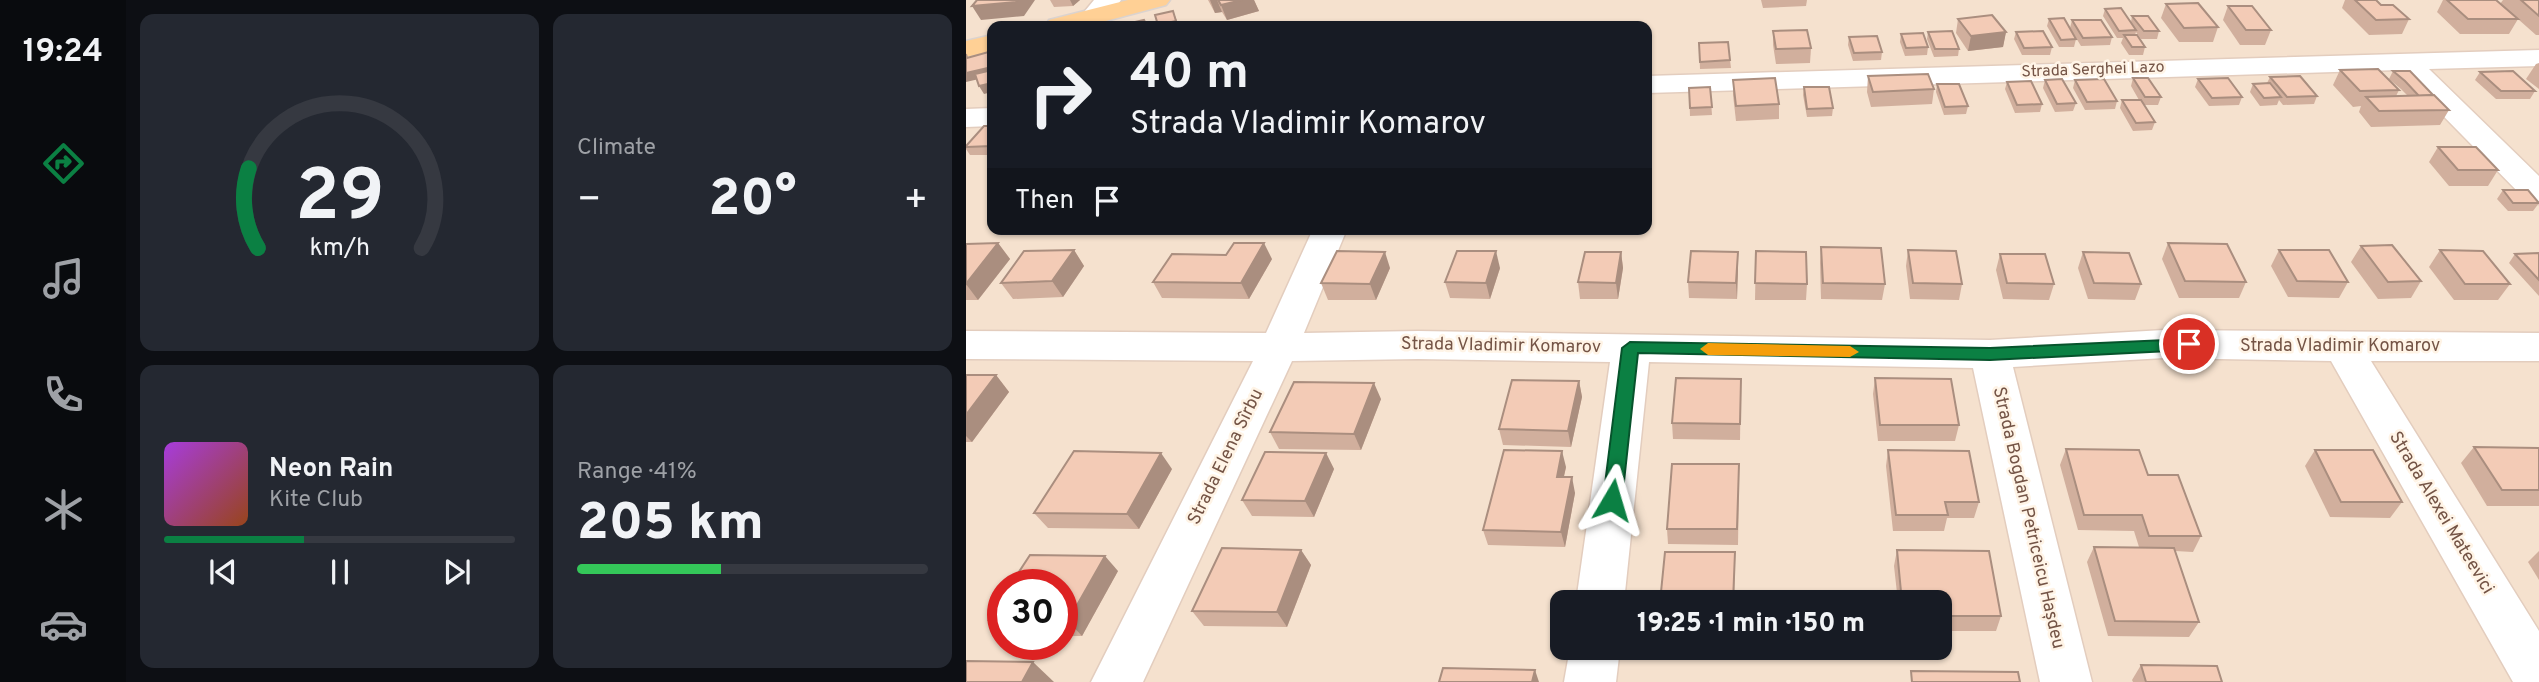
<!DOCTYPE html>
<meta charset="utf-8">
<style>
:root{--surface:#171b24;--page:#242831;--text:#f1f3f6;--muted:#9ea1a6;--line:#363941;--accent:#0b8043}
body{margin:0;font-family:Overpass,sans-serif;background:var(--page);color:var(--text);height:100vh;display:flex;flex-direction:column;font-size:26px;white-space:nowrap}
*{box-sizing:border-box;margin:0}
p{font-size:23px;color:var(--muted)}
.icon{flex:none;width:38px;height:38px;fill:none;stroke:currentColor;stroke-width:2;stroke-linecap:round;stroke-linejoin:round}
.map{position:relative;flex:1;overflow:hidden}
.side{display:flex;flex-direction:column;gap:14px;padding:14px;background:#0d0f14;width:840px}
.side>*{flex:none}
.top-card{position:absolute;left:21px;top:21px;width:665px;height:214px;border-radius:14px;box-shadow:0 2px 5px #0004;background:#171b24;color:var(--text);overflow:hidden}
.speed{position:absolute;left:21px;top:569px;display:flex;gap:14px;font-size:35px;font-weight:700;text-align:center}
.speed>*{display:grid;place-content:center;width:91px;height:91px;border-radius:50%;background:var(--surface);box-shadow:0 2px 5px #0004;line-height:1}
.speed .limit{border:10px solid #d22;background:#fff;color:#111}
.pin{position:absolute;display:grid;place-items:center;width:60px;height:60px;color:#fff;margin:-30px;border:4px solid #fff;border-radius:50%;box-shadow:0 2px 7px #0007}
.me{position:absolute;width:77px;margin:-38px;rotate:7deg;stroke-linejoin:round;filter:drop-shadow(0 0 5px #0008)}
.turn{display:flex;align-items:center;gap:24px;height:147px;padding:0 28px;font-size:32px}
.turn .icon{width:91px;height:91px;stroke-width:2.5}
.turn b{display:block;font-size:49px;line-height:60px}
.then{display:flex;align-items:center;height:66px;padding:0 28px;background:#0003;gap:14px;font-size:26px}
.big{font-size:52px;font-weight:800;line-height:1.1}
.side .tile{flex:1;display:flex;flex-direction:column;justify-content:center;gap:10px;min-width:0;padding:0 24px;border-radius:14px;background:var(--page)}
.side .dial{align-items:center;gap:0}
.dial svg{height:182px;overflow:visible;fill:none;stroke:var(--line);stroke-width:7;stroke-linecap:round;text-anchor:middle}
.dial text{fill:var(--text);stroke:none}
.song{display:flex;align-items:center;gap:21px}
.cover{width:84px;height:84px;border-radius:10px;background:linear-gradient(135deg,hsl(280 70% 55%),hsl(20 70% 35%))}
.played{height:7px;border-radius:4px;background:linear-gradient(90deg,var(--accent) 40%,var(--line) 40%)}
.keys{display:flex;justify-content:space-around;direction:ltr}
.heat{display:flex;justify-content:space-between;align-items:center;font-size:38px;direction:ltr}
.charge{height:10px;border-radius:5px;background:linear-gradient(90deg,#34c759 41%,var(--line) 0)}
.side .tiles{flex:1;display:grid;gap:14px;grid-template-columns:repeat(2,1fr)}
.trip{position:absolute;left:584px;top:590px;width:402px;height:70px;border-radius:14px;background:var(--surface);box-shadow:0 2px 5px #0004;font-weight:800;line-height:70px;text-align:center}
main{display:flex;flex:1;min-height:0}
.tabs{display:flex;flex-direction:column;width:126px;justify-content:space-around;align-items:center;background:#090b0e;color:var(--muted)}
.tabs .icon{width:49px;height:49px}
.tabs .on{color:var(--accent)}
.tabs b{font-size:32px;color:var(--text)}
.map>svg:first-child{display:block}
</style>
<main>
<nav class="tabs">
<b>19:24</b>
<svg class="icon on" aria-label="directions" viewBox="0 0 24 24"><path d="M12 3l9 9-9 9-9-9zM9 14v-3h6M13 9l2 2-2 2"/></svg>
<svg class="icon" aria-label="music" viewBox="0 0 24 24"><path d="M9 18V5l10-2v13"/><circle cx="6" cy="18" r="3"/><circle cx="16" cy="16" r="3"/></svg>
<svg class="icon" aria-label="phone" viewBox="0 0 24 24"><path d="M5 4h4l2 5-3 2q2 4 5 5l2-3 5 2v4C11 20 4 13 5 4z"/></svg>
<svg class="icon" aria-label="climate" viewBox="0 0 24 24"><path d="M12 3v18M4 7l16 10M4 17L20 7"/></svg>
<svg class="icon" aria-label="car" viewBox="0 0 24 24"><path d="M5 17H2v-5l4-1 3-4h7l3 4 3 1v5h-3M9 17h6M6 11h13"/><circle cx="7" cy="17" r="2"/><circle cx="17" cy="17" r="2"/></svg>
</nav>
<section class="side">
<div class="tiles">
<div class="tile dial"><svg viewBox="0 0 100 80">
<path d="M14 69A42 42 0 1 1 86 69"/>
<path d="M14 69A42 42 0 0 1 10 34" stroke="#0b8043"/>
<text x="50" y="56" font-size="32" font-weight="700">29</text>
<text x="50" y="72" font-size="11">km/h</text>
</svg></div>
<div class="tile"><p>Climate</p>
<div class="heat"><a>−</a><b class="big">20°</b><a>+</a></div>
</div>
<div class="tile">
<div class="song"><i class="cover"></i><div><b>Neon Rain</b><p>Kite Club</p></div></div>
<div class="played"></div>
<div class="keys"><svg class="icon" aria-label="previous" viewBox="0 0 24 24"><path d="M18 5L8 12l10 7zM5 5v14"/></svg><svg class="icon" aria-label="pause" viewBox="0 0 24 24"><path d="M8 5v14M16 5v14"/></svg><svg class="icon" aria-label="next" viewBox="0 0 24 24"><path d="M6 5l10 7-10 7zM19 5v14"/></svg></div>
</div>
<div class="tile"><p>Range · 41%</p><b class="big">205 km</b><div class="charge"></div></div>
</div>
</section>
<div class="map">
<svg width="1573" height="682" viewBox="0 0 1573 682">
<rect width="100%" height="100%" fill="#fdf0df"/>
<path fill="#f5e1ce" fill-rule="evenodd" d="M0,0H1573V682H0ZM26,26H681V229H26ZM37,584H96V644H37ZM597,602H975V648H597Z"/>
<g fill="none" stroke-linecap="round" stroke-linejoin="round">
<defs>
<g id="minor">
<path d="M128,0H155C145,14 136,27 118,22L114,17Z"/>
<polygon points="1573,50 1573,66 1463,69 1573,176 1573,204 1561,201 1432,70 681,93 681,76"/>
<polygon points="26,108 26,126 0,127 0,109"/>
<polygon points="347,229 381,229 338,333 452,331 1024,340 1198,330 1573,333 1573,361 1405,361 1573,631 1573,682 1547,682 1365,361 1198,358 1047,367 1126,682 1074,682 1007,368 683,362 658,602 610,602 644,362 452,359 326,361 177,682 125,682 287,361 0,359 0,331 300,333"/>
<polygon points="604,648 654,648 650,682 598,682"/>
</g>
<g id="major">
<polygon points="162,0 204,0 200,5 121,26 79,26 83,20"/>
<polygon points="26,35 26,51 0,57 0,41"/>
</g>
</defs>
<use href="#minor" stroke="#e3cdbe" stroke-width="3"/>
<use href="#major" stroke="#dbd3cf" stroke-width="3"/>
<use href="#minor" fill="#fff" fill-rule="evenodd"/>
<use href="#major" fill="#ffd095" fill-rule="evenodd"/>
</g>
<g fill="#d1af9d">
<polygon points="84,0 114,0 107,6 88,7"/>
<polygon points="242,0 288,0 293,11 261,20 256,12 249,13"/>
<polygon points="795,0 841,0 840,6 797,8"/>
<polygon points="1379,0 1410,0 1415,5 1443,19 1436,34 1403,35 1376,8"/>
<polygon points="1477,0 1530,0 1534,4 1537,0 1573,0 1573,35 1570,35 1552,19 1543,34 1494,34 1471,12"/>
<polygon points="1200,4 1252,27 1247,42 1213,42 1195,18"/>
<polygon points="1262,6 1305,30 1299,45 1274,45 1257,20"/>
<polygon points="1139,9 1165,22 1166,16 1193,31 1191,39 1175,39 1170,32 1169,35 1179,47 1177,55 1163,55 1155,43 1157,38 1151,38 1137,16"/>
<polygon points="992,19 1040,32 1037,47 1002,51 990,33"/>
<polygon points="1083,19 1110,39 1108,47 1093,47 1081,26"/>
<polygon points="1106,20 1146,37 1144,45 1115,46 1104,28"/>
<polygon points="807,31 845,48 844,63 810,64 807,45"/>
<polygon points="962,32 993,49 992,56 968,57 961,39"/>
<polygon points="1050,32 1086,47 1084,55 1056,55 1048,39"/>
<polygon points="935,34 962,47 961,55 939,56 934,42"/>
<polygon points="883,37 916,52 915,60 887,61 882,45"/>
<polygon points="733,43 764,60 765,68 734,69"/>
<polygon points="1573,63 1573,89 1560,79 1570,64"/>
<polygon points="1374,70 1433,90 1430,96 1442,96 1435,89 1423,79 1427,71 1467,95 1483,110 1474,125 1405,127 1393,112 1395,106 1387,107 1367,85"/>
<polygon points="1514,72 1569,91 1564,99 1530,99 1509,80"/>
<polygon points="902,76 968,89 966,104 905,107 901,92"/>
<polygon points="1304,77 1351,96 1348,104 1317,105 1313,100 1311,105 1294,106 1284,92 1287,84 1301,83"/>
<polygon points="1167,78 1195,97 1192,105 1178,105 1189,122 1186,130 1167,131 1154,108 1156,100 1173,100 1165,86"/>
<polygon points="1232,79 1276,97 1273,105 1243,106 1229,87"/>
<polygon points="767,80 813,104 813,119 770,121 767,95"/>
<polygon points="1079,80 1110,103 1107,111 1089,112 1077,88"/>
<polygon points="1109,80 1151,101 1149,109 1119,110 1107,88"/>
<polygon points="1041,82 1076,104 1074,112 1049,113 1039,89"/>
<polygon points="971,84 1002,106 1000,114 978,115 970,92"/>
<polygon points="744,87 746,115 724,116 723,88"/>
<polygon points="838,87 867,108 866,116 841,117 837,95"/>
<polygon points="26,126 26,155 4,155 0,149 0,146"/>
<polygon points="1472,147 1532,170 1522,186 1483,186 1463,162"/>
<polygon points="1537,190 1573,203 1567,211 1542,211 1531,199"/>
<polygon points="32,243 44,259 12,300 0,300 0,244"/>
<polygon points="1202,243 1280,282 1273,298 1213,298 1196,259"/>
<polygon points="1395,246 1455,281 1445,298 1412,299 1385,262"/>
<polygon points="855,247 919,284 916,300 855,299 854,263"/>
<polygon points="108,250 118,266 97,297 47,299 35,283"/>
<polygon points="942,250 996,284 993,300 944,299 940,266"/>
<polygon points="1313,250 1382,282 1373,298 1322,297 1305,266"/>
<polygon points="1474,250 1544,284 1532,300 1488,300 1463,267"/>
<polygon points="790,251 841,284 840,300 789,300"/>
<polygon points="655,252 657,268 652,299 614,299 612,282"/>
<polygon points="772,252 771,299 723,298 722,282"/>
<polygon points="1117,252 1175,284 1169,300 1122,299 1112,268"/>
<polygon points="1573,253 1573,296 1543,263 1549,254"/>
<polygon points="1034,254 1088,284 1083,300 1037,299 1030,270"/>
<polygon points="306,259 283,299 196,298 187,282"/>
<polygon points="424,268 410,300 362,300 355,283"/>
<polygon points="534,268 524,299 484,298 479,282"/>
<polygon points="0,375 30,375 43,392 6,442 0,442"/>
<polygon points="909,378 993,425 989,441 912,441 907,394"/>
<polygon points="775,379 774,440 707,439 706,423"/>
<polygon points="613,381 616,397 605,447 537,445 533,429"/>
<polygon points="415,399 395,450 313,449 304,432"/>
<polygon points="1508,447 1573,448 1573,506 1521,506 1495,463"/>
<polygon points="1100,449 1182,475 1235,536 1227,552 1209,551 1233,622 1223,637 1142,636 1121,562 1128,547 1173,547 1168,531 1112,530 1094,465"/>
<polygon points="922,450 1013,502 1008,518 981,518 978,531 927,531 920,466"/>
<polygon points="1349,450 1436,502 1424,518 1364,517 1339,466"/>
<polygon points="360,453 368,469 348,517 286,516 276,500"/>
<polygon points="600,467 598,477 609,493 599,547 522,545 517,530"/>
<polygon points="206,469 173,529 82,528 68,513"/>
<polygon points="773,480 772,545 702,544 701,529"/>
<polygon points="335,550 345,565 321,627 238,626 226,611"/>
<polygon points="931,550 1035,616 1030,631 975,631 975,602 932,602 928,566"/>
<polygon points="1573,551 1573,580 1562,562"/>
<polygon points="152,571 116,636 96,636 96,584"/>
<polygon points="37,598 37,632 23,620"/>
<polygon points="1175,665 1256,682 1167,682 1166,680"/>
</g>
<g fill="#aa8e7f">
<polygon points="51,0 69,0 58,16 15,20 6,6"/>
<polygon points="104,0 114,0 107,6"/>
<polygon points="244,0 251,0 256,12 249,13"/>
<polygon points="276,0 288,0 293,11 261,20 255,5"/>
<polygon points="207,11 213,26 193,26 192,25"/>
<polygon points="1040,32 1037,47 1002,51 1005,36"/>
<polygon points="26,67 26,76 0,82 0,73"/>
<polygon points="26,83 26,92 18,94 13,86"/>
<polygon points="32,243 44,259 12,300 0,284"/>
<polygon points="298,243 306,259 283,299 275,283"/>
<polygon points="108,250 118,266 97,297 86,281"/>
<polygon points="530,251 534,268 524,299 520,283"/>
<polygon points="419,252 424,268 410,300 404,284"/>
<polygon points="655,252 657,268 652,299 650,283"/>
<polygon points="772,252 772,268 771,299 770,283"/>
<polygon points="30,375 43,392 6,442 0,436 0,415"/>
<polygon points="613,381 616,397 605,447 602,431"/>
<polygon points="408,383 415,399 395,450 388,434"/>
<polygon points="596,451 600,467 594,493 591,477"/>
<polygon points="195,453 206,469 173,529 161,514"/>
<polygon points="360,453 368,469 348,517 339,501"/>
<polygon points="606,477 609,493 599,547 595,532"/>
<polygon points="335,550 345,565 321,627 311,612"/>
<polygon points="769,552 768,602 767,602"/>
<polygon points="139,556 152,571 116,636 102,621"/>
<polygon points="67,662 88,682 56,682"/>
<polygon points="569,670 573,682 566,682"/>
</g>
<g fill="#f3cbb6" stroke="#aa8e7f" stroke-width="2">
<polygon points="11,0 51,0 50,2 6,6"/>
<polygon points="252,0 276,0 255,5"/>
<polygon points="1389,0 1410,0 1415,5 1427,5 1443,19 1410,20"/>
<polygon points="1481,0 1530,0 1552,19 1502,19"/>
<polygon points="1555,0 1573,0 1573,16"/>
<polygon points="1232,3 1252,27 1218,28 1200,4"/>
<polygon points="1262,6 1286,6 1305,30 1280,30"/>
<polygon points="1155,8 1170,30 1153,31 1139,9"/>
<polygon points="207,11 210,21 192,25 189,15"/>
<polygon points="1026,15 1040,32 1005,36 992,19"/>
<polygon points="1166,16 1182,16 1193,31 1178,31"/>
<polygon points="1098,18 1110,39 1095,40 1083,19"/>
<polygon points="178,20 181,26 152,26"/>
<polygon points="1106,20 1135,20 1146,37 1117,38"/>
<polygon points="841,30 845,48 810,49 807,31"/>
<polygon points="986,31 993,49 969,49 962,32"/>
<polygon points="1077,31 1086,47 1058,48 1050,32"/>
<polygon points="957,33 962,47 940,48 935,34"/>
<polygon points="1158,35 1171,35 1179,47 1166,47"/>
<polygon points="911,36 916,52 888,53 883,37"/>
<polygon points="762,42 764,60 734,62 733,43"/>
<polygon points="26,51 26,67 0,73 0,54 1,58"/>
<polygon points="1412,69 1433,90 1394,91 1374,70"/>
<polygon points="26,70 26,83 13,86 9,74"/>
<polygon points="1427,71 1444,71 1467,95 1453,96 1439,81"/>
<polygon points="1547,71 1569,91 1535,91 1514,72"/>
<polygon points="962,74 968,89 907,92 902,76"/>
<polygon points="1334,76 1351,96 1321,97 1304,77"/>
<polygon points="809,78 813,104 770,106 767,80"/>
<polygon points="1167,78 1182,78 1195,97 1179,97"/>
<polygon points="1262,78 1276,97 1246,98 1232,79"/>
<polygon points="1096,79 1110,103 1091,104 1079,80"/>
<polygon points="1138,79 1151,101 1121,102 1109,80"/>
<polygon points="1065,81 1076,104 1051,105 1041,82"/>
<polygon points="1304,83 1315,97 1298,98 1287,84"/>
<polygon points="971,84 993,84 1002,106 979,107"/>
<polygon points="744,87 746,107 724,108 723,88"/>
<polygon points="838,87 863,87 867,108 841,109"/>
<polygon points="1468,95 1483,110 1413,111 1400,97"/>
<polygon points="1156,100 1175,100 1189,122 1170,123"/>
<polygon points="18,126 26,126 26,146 0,147 0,146"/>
<polygon points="1472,147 1510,147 1532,170 1492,170"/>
<polygon points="1537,190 1562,190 1573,203 1547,203"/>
<polygon points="32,243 0,284 0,244"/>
<polygon points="268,243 298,243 275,283 187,282 206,254 260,255"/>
<polygon points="1202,243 1261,244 1280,282 1219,281"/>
<polygon points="1426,245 1455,281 1422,282 1395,246"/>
<polygon points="855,247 915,248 919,284 857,283"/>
<polygon points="108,250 86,281 35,283 58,251"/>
<polygon points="942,250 990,251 996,284 947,283"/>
<polygon points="1313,250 1363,250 1382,282 1331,281"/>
<polygon points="1474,250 1517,251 1544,284 1499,284"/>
<polygon points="371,251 419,252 404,284 355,283"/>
<polygon points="491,251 530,251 520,283 479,282"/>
<polygon points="725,251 772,252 770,283 722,282"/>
<polygon points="790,251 840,252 841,284 789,283"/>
<polygon points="619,252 655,252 650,283 612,282"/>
<polygon points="1117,252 1163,253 1175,284 1128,283"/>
<polygon points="1573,253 1573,280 1549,254"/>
<polygon points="1034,254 1079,254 1088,284 1041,283"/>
<polygon points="0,375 30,375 0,415"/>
<polygon points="710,378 775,379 774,424 706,423"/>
<polygon points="909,378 985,379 993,425 914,425"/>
<polygon points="546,380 613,381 602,431 533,429"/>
<polygon points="328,382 408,383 388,434 304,432"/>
<polygon points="1508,447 1573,448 1573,490 1536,490"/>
<polygon points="1100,449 1173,450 1182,475 1212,475 1235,536 1183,536 1176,515 1118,515"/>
<polygon points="538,450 596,451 591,477 606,477 595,532 517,530"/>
<polygon points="922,450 1003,451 1013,502 979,502 982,515 930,515"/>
<polygon points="1349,450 1407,450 1436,502 1375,502"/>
<polygon points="108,451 195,453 161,514 68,513"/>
<polygon points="299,452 360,453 339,501 276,500"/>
<polygon points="706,464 773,464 771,529 701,529"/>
<polygon points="1128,547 1208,548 1233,622 1149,621"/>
<polygon points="256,548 335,550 311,612 226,611"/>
<polygon points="931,550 1023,551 1035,616 975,616 975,602 936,602"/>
<polygon points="699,552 769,552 767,602 694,602"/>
<polygon points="64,555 139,556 102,621 96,621 96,584 45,584"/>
<polygon points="37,598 37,620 23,620"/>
<polygon points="0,661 67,662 56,682 0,682"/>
<polygon points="1175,665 1251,666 1256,682 1180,682"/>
<polygon points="477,668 569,670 566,682 473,682"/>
<polygon points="945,671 1052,672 1054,682 946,682"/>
</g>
<polygon fill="#0b8043" stroke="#07532c" stroke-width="2" points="1223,339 1231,344 1223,350 1024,360 672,353 656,500 653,506 646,508 640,506 637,500 656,348 664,342 1024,348"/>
<polygon fill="#f59e0b" points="742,343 884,346 893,352 884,357 742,355 734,349"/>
<g text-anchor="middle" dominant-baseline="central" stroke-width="5" stroke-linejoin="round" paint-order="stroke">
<g font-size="16" fill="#745446" stroke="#fff4e6">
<text transform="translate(1127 70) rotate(-2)">Strada Serghei Lazo</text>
</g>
<g font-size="18" fill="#745446" stroke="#fff4e6">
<text transform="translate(535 346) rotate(1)">Strada Vladimir Komarov</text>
<text x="1374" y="346">Strada Vladimir Komarov</text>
<text transform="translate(260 457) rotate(-64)">Strada Elena Sîrbu</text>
<text transform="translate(1475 513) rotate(59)">Strada Alexei Mateevici</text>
<text transform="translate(1062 518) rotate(77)">Strada Bogdan Petriceicu Hașdeu</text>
</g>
</g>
</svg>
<div class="speed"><div class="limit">30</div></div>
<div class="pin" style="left:1223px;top:344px;background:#d93025"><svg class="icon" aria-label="arrive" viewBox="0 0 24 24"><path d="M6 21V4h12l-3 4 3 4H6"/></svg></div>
<svg class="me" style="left:646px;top:500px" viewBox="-20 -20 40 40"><path d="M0-17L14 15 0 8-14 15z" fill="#0b8043" stroke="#fff" stroke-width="4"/></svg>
<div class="trip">19:25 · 1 min · 150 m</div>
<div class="top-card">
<div class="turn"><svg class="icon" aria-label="right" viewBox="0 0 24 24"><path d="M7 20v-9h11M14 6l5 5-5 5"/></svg><div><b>40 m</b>Strada Vladimir Komarov</div></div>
<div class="then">Then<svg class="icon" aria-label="arrive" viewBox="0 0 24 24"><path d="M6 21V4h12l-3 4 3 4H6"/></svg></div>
</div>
</div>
</main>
